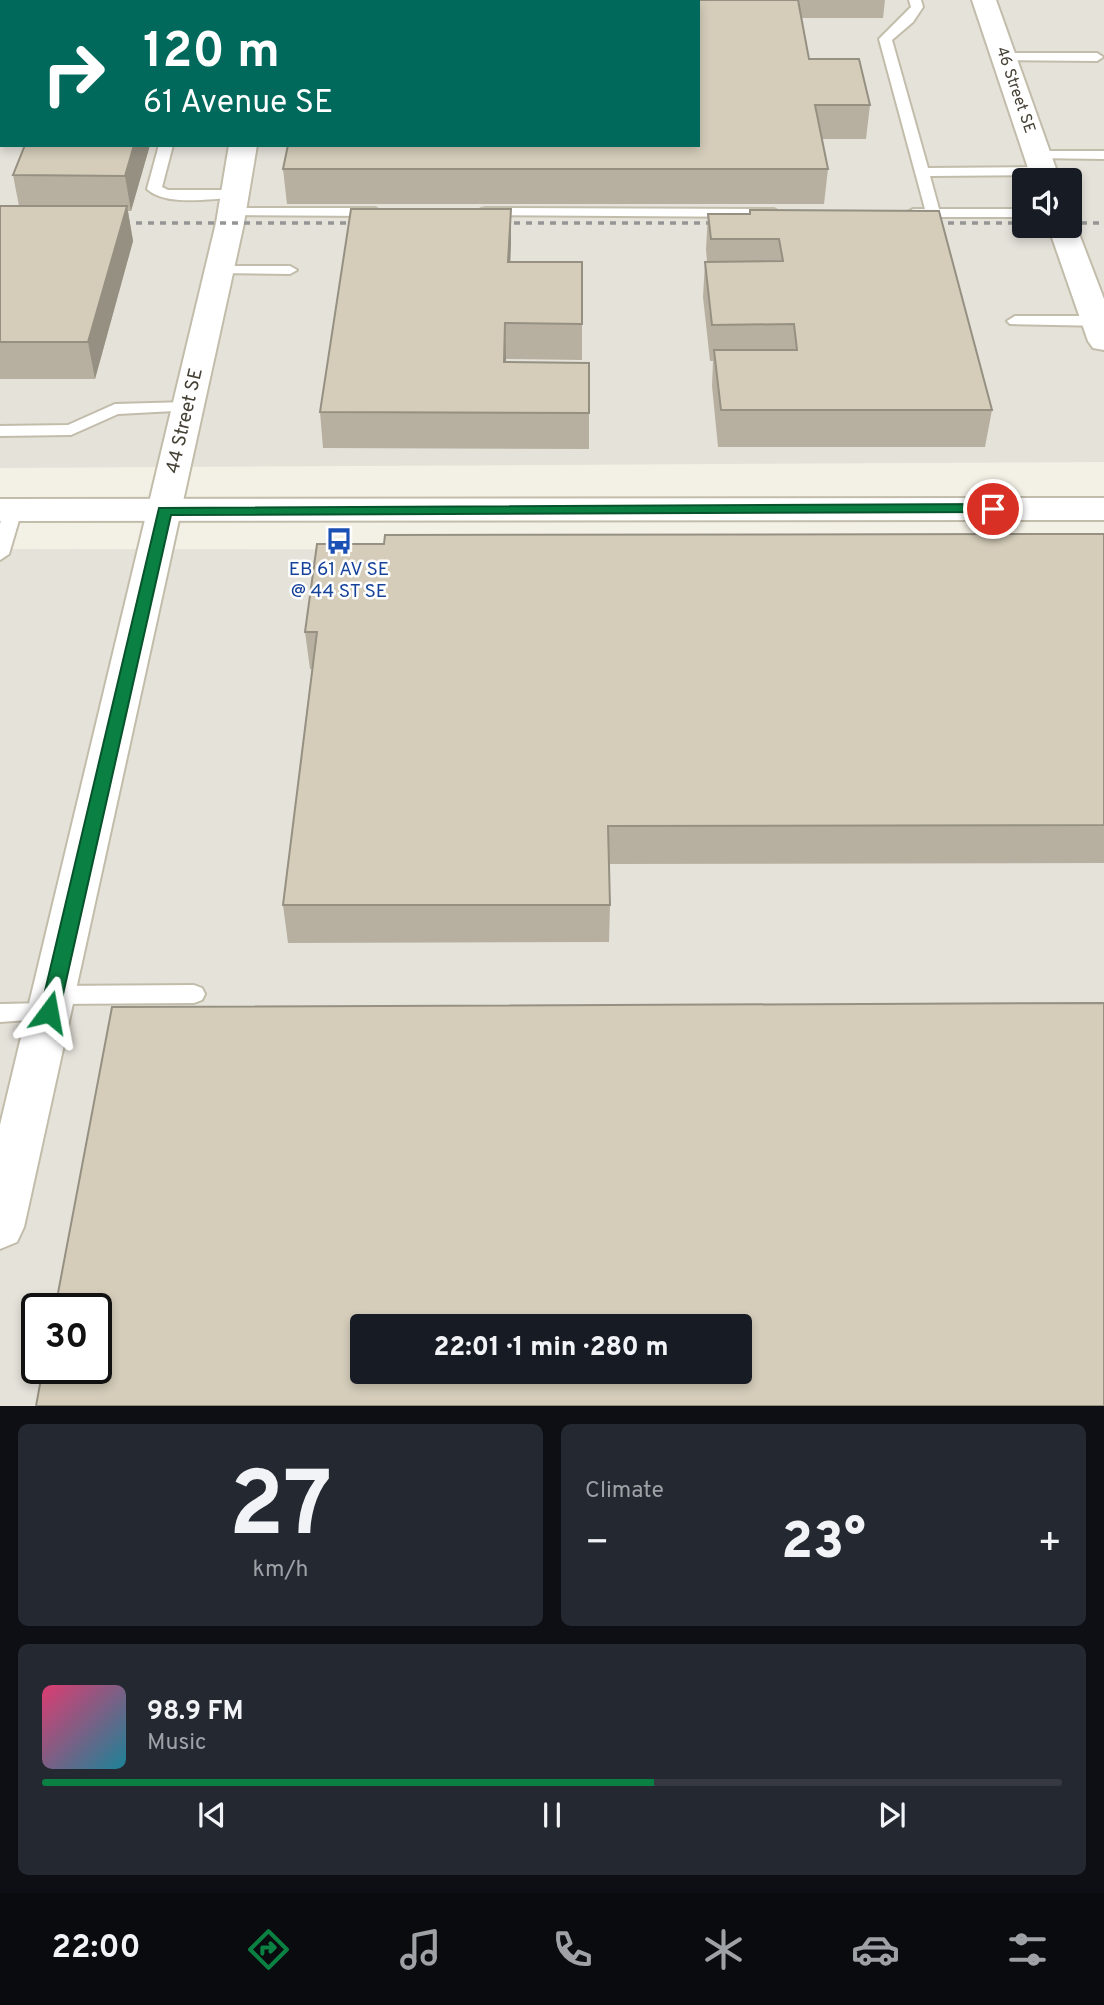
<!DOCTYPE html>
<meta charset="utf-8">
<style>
:root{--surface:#171b24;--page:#242831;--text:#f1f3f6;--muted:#9ea1a6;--line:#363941;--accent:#0b8043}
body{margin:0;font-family:Overpass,sans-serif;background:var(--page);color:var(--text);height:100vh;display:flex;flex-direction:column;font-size:26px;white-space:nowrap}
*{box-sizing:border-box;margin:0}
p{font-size:23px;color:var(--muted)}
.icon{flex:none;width:38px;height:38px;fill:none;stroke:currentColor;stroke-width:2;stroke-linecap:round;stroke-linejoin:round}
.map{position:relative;height:1406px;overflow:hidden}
.details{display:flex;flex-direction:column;gap:18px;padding:18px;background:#0d0f14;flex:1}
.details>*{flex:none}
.banner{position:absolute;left:0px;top:0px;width:700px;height:147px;box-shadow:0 4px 10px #0003;background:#00695c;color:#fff;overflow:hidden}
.buttons{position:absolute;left:1012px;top:168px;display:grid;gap:14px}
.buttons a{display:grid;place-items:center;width:70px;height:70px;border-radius:7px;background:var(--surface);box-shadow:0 4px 10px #0003;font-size:35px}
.speed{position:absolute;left:21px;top:1293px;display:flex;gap:14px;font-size:35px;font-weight:700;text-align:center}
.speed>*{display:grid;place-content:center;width:91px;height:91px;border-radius:50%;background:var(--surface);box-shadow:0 4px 10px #0003;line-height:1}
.speed .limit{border:4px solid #111;border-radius:10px;background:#fff;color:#111}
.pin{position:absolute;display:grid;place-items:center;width:60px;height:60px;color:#fff;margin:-30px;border:4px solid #fff;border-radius:50%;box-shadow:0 2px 7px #0007}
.me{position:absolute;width:77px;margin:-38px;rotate:13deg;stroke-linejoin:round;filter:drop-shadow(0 0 5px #0008)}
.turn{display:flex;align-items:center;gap:24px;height:147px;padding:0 28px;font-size:32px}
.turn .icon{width:91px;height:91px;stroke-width:2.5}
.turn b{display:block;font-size:49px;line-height:60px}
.big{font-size:52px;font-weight:800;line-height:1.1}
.details .widget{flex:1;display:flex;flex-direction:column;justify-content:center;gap:10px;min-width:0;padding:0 24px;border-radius:10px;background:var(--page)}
.details .dial{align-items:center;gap:0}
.dial b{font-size:91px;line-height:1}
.song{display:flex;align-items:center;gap:21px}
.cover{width:84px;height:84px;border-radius:10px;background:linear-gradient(135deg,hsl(340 70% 55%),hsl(190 70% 35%))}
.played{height:7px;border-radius:4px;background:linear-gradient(90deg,var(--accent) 60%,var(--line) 60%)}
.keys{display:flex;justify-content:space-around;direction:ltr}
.heat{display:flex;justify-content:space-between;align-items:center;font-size:38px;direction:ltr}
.details .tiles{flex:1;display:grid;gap:18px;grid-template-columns:1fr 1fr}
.widget:last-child{grid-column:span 2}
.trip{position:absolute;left:350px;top:1314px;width:402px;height:70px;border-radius:7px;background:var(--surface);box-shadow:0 4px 10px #0003;font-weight:800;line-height:70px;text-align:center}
.dock{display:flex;height:112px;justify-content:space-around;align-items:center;background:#090b0e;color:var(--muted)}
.dock .icon{width:49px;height:49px}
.dock .active{color:var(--accent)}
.dock b{font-size:32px;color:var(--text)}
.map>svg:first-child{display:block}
</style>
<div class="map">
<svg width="1104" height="1407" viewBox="0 0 1104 1407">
<rect width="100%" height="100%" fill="#f3f1e5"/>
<g fill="#e5e2da" fill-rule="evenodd">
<path d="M0,0H1104V462L0,468ZM2,2H698V145H2ZM1024,180H1069V226H1024Z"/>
<path d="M0,549L1104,550V1406H0ZM37,1309H96V1368H37ZM362,1326H740V1372H362Z"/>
</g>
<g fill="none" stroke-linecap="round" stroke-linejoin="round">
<defs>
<g id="service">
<polygon points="909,0 921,0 923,7 913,22 892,40 928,168 1043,167 1050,171 1043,175 930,176 939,209 1024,209 1024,217 913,217 906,213 913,209 925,209 879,39 911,7"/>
<polygon points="1004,53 1097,53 1103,57 1097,61 999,60 998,57"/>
<polygon points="0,114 2,114 0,126"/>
<path d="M159,145H173L162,187L168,190H235L242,194L235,198C211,198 166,207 147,189Z"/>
<polygon points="1037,151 1104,151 1104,159 1032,158 1030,155"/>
<polygon points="232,208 375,208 382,212 375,216 227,215 225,212"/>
<polygon points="486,208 774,209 781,213 774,217 481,215 481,209"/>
<polygon points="220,266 290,266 297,270 290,274 215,273 213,270"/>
<polygon points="1015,316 1104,316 1104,326 1010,324 1007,321"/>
<polygon points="188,402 194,404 194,410 118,414 71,435 0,436 0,426 68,425 115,404"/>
<polygon points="13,505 22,510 9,554 0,560 0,524 4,510"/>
<polygon points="194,985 202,988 205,994 202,1000 194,1003 53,1004 45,1001 42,995 45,989 53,986"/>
<polygon points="49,1003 57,1006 60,1012 57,1018 0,1022 0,1004"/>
</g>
<g id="minor">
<rect x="258" y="0" width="24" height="2"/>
<polygon points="972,0 996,0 1060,180 1032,180"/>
<rect x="0" y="27" width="2" height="16"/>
<polygon points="229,145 257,145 244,223 24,1227 17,1242 0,1249 0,1125 216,223"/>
<polygon points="1069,219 1076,226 1104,299 1104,350 1093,348 1088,341 1048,226 1069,226"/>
</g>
<polygon id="tertiary" points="1104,498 1104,520 0,521 0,499"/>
</defs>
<use href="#service" stroke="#c2bcaa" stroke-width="4"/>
<use href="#minor" stroke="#c2bcaa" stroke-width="4"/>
<use href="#tertiary" stroke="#c2bcaa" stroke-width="4"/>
<use href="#service" fill="#fff" fill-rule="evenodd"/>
<use href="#minor" fill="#fff" fill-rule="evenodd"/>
<use href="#tertiary" fill="#fff" fill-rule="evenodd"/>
<g stroke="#959595" stroke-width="3.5" stroke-dasharray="6 6" stroke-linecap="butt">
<polyline points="112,223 367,223"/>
<polyline points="490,223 728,223"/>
<polyline points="924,223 1024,223"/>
<polyline points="1069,223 1104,223"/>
</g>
</g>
<g fill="#b7b0a0">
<polygon points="316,0 885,0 883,18 801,18 809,59 870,105 866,139 822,139 828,169 824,204 287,204 283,169"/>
<polygon points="25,145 150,145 131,211 128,211 133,241 95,379 0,379 0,206 19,206 13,175"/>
<polygon points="511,209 510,262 582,324 582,360 506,359 506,362 589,413 589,449 323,448 320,412"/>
<polygon points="750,210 992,410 985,447 718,447 712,386 713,361 710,361 703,297 705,262 707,262 706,249 708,214 750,214"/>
<polygon points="1104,534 1104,863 609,864 610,905 609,942 288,943 283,905 312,669 310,669 305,632 384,544"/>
</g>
<g fill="#959082">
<polygon points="134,145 150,145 131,211 125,176"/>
<polygon points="127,206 133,241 95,379 88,342"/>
<polygon points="511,209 511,244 509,298 508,262"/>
<polygon points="505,323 506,359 505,399 504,362"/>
</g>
<g fill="#d5cdba" stroke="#959082" stroke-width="2" fill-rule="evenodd">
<polygon points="316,0 798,0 809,59 859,59 870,105 815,105 828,169 283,169 288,145 698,145 698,2 316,2"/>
<polygon points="25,145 134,145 125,176 13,175"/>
<polygon points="0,206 127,206 88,342 0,342"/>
<polygon points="351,209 511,209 508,262 582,262 582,324 505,323 504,362 589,363 589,413 320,412"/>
<polygon points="750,210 939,211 992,410 721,410 714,350 797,350 794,324 712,325 705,262 783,261 779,239 711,239 708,214 750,214"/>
<polygon points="1104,534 1104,825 608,826 610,905 283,905 317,632 305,632 317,544 384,544 385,535"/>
<path d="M1104,1003V1406H36L43,1368H96V1309H55L112,1007ZM362,1326H740V1372H362Z"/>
</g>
<polygon fill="#0b8043" stroke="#07532c" stroke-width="2" points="993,504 999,506 999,512 171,515 59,1012 56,1017 43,1017 40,1012 159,508"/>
<defs>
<symbol id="bus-bare" viewBox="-9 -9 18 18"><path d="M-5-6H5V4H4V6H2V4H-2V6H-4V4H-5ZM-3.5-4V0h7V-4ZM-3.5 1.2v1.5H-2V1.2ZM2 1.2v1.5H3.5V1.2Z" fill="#1a4fb4" stroke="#fff" stroke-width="2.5" paint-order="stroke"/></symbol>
</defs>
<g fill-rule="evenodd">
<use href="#bus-bare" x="320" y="522" width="38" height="38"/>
</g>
<g text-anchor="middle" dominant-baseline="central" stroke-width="5" stroke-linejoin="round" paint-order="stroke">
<g font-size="16" fill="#464135" stroke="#fff">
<text transform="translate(1015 90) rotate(71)">46 Street SE</text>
</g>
<g font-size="19" fill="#464135" stroke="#fff">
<text transform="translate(185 421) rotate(-77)">44 Street SE</text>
</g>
<g font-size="19" fill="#164399" stroke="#fff">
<text x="339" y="570">EB 61 AV SE<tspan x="339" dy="22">@ 44 ST SE</tspan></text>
</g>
</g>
</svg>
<div class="buttons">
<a><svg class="icon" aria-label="sound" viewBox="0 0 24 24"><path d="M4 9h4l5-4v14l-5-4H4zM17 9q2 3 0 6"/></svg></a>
</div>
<div class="speed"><div class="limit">30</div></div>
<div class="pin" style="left:993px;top:509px;background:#d93025"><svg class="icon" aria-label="arrive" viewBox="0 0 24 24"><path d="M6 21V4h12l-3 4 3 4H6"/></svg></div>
<svg class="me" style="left:49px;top:1012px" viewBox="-20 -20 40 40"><path d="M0-17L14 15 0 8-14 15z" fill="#0b8043" stroke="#fff" stroke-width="4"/></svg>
<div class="trip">22:01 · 1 min · 280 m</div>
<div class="banner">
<div class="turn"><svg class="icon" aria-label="right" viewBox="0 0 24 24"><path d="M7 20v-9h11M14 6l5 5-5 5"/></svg><div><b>120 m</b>61 Avenue SE</div></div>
</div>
</div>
<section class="details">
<div class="tiles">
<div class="widget dial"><b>27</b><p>km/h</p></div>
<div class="widget"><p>Climate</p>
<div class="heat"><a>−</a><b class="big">23°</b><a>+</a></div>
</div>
<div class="widget">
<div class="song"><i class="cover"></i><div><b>98.9 FM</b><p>Music</p></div></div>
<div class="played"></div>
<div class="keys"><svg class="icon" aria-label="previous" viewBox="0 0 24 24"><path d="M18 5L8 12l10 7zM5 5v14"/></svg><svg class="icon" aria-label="pause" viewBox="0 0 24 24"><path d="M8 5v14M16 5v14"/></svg><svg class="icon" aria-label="next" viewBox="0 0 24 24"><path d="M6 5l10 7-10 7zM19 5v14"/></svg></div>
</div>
</div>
</section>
<nav class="dock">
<b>22:00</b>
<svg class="icon active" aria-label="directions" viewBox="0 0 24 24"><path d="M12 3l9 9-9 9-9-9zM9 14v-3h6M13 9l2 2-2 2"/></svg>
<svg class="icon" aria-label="music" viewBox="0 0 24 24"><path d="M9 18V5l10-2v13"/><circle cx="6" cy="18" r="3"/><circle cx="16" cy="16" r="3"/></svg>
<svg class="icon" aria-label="phone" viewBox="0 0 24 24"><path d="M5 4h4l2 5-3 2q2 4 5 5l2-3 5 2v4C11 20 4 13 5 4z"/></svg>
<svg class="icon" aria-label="climate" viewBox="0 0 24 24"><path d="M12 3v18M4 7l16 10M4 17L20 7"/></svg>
<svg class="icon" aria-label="car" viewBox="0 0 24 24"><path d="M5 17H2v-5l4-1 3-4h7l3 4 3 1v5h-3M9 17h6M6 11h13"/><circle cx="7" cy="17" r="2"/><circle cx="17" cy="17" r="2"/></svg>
<svg class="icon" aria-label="filters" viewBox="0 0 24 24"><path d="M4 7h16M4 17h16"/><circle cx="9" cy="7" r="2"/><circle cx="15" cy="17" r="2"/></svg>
</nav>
